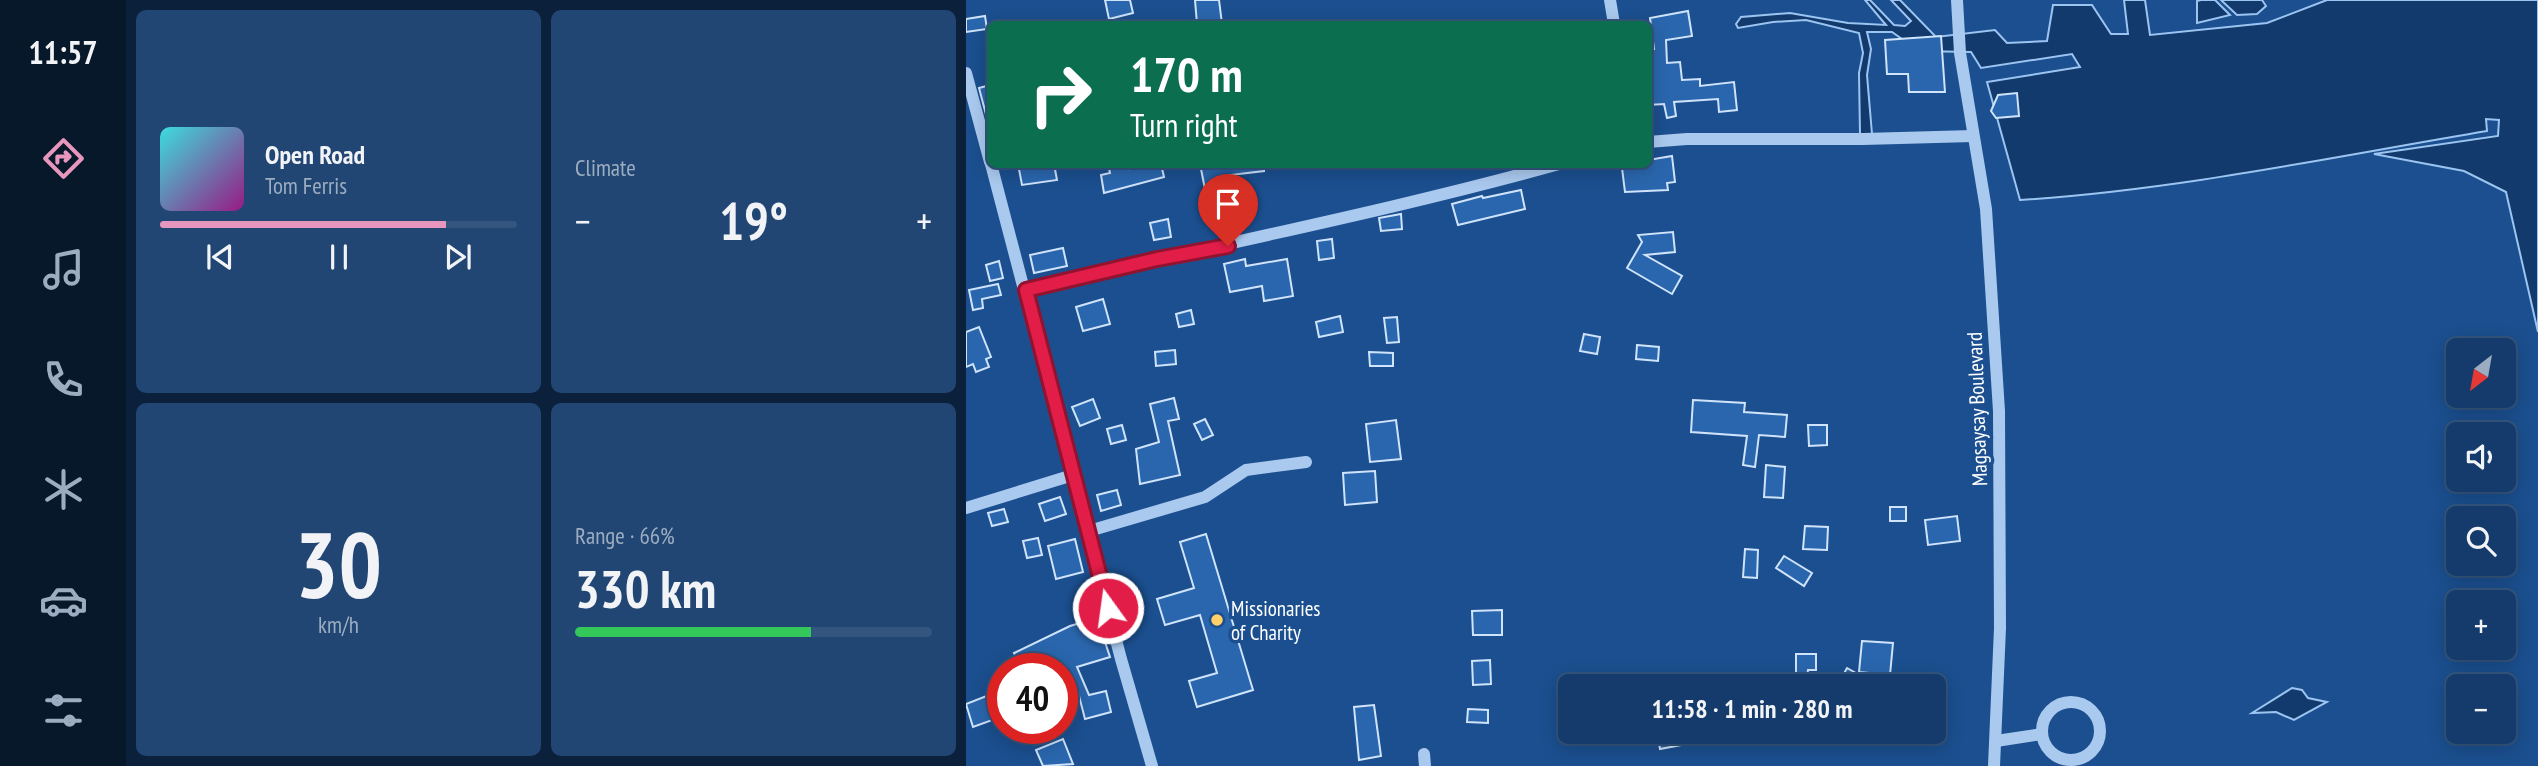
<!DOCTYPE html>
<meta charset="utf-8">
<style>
:root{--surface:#143b6b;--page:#214673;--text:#f1f3f6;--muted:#9dadc1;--line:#33557e;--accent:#e797bd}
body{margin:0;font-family:"PT Sans Narrow",sans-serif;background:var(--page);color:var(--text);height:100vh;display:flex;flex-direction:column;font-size:26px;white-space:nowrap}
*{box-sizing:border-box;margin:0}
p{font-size:23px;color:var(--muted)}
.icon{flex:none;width:38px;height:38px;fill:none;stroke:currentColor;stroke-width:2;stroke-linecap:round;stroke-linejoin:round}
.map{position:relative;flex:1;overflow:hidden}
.drawer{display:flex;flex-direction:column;gap:10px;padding:10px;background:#0b203b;width:840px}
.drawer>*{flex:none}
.hud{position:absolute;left:21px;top:21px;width:665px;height:147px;border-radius:10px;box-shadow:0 4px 18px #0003,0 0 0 2px var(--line);background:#0b6e4f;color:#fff;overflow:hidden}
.needle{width:46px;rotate:211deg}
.fabs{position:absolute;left:1480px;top:338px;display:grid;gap:14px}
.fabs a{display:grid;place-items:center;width:70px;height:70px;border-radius:10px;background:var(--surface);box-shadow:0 4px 18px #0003,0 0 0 2px var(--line);font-size:35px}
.speed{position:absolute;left:21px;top:653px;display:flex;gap:14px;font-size:35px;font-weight:700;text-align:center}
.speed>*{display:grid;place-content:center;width:91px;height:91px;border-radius:50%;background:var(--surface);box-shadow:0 4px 18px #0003,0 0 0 2px var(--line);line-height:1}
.speed .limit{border:10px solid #d22;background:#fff;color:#111}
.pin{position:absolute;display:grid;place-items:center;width:60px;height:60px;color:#fff;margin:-72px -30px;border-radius:50% 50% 50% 0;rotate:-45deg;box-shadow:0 0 7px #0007}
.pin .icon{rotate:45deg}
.me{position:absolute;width:77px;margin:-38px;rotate:346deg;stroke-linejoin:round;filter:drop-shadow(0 0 5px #0008)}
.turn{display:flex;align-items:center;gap:24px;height:147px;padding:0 28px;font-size:32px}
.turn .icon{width:91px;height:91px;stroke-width:2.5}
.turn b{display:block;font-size:49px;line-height:60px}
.big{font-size:52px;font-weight:800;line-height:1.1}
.drawer .card{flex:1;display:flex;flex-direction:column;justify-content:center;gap:10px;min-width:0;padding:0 24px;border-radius:10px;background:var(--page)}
.drawer .dial{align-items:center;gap:0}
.dial b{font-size:91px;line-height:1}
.song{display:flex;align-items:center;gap:21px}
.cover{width:84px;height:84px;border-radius:10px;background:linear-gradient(135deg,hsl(180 70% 55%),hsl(310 70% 35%))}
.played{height:7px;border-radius:4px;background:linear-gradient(90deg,var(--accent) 80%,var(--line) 80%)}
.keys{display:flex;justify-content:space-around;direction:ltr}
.heat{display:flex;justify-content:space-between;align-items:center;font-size:38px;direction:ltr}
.charge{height:10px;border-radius:5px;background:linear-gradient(90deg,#34c759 66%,var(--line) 0)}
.drawer .tiles{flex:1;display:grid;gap:10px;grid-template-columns:repeat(2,1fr)}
.trip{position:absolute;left:592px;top:674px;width:388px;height:70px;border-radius:10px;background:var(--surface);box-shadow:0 4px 18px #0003,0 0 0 2px var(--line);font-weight:800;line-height:70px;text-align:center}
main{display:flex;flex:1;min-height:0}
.tab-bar{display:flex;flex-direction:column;width:126px;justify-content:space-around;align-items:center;background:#08182b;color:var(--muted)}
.tab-bar .icon{width:49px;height:49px}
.tab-bar .active{color:var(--accent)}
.tab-bar b{font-size:32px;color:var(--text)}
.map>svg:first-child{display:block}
</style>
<main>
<nav class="tab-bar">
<b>11:57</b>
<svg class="icon active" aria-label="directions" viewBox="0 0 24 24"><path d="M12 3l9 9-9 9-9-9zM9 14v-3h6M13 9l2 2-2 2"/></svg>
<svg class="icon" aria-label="music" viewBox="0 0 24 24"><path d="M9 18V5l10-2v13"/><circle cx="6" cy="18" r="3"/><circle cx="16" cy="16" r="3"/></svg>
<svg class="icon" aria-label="phone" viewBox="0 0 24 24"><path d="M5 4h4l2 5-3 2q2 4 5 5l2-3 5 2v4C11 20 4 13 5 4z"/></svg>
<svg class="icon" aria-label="climate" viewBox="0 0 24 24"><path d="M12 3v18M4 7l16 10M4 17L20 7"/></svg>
<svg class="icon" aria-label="car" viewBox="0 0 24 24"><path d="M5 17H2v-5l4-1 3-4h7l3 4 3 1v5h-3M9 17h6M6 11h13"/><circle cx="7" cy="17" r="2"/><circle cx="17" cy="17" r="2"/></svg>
<svg class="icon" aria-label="filters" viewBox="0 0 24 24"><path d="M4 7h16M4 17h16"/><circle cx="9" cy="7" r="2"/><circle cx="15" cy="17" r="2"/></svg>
</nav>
<section class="drawer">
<div class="tiles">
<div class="card">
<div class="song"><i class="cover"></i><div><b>Open Road</b><p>Tom Ferris</p></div></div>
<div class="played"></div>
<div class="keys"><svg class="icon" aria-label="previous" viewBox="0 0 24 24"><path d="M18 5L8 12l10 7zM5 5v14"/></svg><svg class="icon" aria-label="pause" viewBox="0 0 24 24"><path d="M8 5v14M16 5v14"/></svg><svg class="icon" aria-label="next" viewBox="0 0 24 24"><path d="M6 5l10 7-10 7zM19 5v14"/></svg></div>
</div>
<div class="card"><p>Climate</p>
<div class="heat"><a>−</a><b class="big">19°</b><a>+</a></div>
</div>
<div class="card dial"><b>30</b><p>km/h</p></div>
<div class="card"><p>Range · 66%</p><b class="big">330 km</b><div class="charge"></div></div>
</div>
</section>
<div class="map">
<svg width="1572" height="766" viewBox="0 0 1572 766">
<rect width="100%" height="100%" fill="#1b4f8f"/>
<g fill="#123a6d" stroke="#9cc4f0" stroke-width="2">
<path d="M899,0H904L928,25L939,26L945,21L925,0H934L970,37L1029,30L1041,43L1081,41L1087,5H1126L1145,34H1162L1158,0H1179L1184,35L1301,23L1361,0H1572V332L1540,192L1498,171L1408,154L1532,136L1533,120L1520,119L1521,131C1366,157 1211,190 1054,200L1021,82L1114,67L1106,54L1015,68L1005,52L953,51L926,32H901L905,49L901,75L906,134H894L893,73L897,53L893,33L840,20L807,22L772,28L770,24L775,17L824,13L882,23L920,25Z"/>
<polygon points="1235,0 1249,0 1264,15 1231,23 1231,1"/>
<polygon points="1255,0 1296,0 1300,6 1291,14 1271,15"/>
<polygon points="1326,688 1336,690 1342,698 1361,702 1328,720 1310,712 1286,713"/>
</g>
<g fill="#2a66ad" stroke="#cfe3fa" stroke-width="2">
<polygon points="139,0 164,0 167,13 143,19"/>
<polygon points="229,0 253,0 256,24 231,24"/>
<polygon points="722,11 726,36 700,40 701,63 714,62 716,80 734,79 734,86 768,82 771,110 753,112 752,99 708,102 710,116 701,118 698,104 682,105 682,49 688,49 684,18"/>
<polygon points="19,16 21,29 0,32 0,19"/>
<polygon points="975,36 979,92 943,92 942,74 921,74 919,40"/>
<polygon points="24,85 24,122 22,122 13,88"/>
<polygon points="1051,93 1053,116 1030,118 1025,111 1032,95"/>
<polygon points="706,156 709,182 701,183 702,190 659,192 656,168 682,164 682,160"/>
<polygon points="52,164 88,164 91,180 56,185"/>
<polygon points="142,164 162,164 163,169 195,164 198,177 138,193 135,175 144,173"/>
<polygon points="234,164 298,164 298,171 264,175 266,184 239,189"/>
<polygon points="555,190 559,209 492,225 486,204 516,196 517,198"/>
<polygon points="435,214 436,229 415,231 413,218"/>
<polygon points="202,219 205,237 188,240 184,223"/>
<polygon points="707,232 709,252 679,255 716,276 706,294 661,268 676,242 672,235"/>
<polygon points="366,239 368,258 353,260 351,241"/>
<polygon points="97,248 101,266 68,273 64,255"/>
<polygon points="279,259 280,266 321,259 327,296 298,301 296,286 264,292 258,264"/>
<polygon points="33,261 37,278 24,281 20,265"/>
<polygon points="32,284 35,295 16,299 17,308 7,310 3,290"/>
<polygon points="137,299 144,324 117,331 110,307"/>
<polygon points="225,310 228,324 213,327 210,314"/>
<polygon points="374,316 377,332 353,337 350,322"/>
<polygon points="431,317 433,342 421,343 418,318"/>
<polygon points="13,327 25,357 20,359 23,367 10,372 7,364 0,367 0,332"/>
<polygon points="618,334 634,337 631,354 614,351"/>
<polygon points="671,345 693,347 692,361 670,359"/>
<polygon points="209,350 210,364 190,366 189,352"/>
<polygon points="403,352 427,353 427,366 404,366"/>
<polygon points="208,398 213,419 202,421 214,475 174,484 170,449 193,442 184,404"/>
<polygon points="127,399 134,418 114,426 106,407"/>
<polygon points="727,400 779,403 778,412 821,415 819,437 793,435 789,467 777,465 781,436 725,432"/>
<polygon points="239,419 247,435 236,440 228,424"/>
<polygon points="430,420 435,459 404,462 400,424"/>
<polygon points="156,425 160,440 145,444 141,429"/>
<polygon points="842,425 861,425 861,445 843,446"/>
<polygon points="800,465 819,467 817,498 798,497"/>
<polygon points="409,471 411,502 379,505 377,473"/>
<polygon points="151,490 155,505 135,511 131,495"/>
<polygon points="94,497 100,514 79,521 73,504"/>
<rect x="924" y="507" width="16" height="14"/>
<polygon points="38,509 42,522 26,526 22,513"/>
<polygon points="991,516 994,541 962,545 959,520"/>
<polygon points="839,526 862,527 861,550 837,549"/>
<polygon points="240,534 287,690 231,707 223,681 251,673 234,615 199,625 191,599 228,588 214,542"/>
<polygon points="72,538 76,555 61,558 57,541"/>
<polygon points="109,539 117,572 90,579 82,546"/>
<polygon points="779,549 792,550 791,578 777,577"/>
<polygon points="818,556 846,573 838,586 810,568"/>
<polygon points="536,610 536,635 507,635 506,611"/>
<polygon points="131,618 144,657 111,667 123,695 140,691 145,712 119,719 112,692 96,698 96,668 55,668 48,653 104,626"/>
<polygon points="896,641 927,643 924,675 893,672"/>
<polygon points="830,654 850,654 850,670 842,670 840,686 821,686 822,674 830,674"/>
<polygon points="524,660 525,684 507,685 506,661"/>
<polygon points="881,668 913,686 871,686"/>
<polygon points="23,695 32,718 7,727 0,704"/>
<polygon points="408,705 415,756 393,760 388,707"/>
<polygon points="502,709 522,710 522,723 501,722"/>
<polygon points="691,732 719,732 721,744 694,749"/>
<polygon points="97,739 107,764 77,766 70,750"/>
</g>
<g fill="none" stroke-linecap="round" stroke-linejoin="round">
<g stroke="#a9c9ee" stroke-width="12">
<polyline points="644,0 648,24"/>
<polyline points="991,0 994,53 1020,209 1033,411 1034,628 1028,766"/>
<polyline points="0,73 24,162"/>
<polyline points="682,142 721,139 897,139 1007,136"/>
<polyline points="25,164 155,659 186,766"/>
<path d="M60,290C238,247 417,213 593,164"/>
<polyline points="0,508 107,475"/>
<polyline points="123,531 239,497 280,470 340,462"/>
<circle cx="1105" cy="731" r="29"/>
<polyline points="1030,741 1076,734"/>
<polyline points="458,754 459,766"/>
</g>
</g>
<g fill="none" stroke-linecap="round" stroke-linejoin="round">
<defs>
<polyline id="route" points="142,608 60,290 191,259 262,246"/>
</defs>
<use href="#route" stroke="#92132f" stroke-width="18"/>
<use href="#route" stroke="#e11d48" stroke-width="12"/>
</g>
<circle fill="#ffd166" stroke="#1b4f8f" stroke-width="2.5" cx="251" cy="620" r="7"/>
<g text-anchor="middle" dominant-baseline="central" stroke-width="7" stroke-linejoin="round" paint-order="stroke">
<g font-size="21" fill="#fff" stroke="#1b4f8f">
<text transform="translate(1011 409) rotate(-92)">Magsaysay Boulevard</text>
</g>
<g font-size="21" fill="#fff" stroke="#1b4f8f" text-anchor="start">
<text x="265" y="608">Missionaries<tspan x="265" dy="24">of Charity</tspan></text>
</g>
</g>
</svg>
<div class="fabs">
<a><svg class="needle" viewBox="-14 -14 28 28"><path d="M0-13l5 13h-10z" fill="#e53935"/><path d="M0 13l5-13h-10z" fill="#9dadc1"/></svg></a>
<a><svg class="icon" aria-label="sound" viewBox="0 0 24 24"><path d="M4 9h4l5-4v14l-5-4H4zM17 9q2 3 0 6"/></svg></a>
<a><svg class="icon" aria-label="search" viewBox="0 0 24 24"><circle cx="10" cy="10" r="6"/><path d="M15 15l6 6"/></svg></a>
<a>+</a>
<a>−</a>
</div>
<div class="speed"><div class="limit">40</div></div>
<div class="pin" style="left:262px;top:246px;background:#d93025"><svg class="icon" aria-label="arrive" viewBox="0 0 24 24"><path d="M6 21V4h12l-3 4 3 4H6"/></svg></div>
<svg class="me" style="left:142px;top:608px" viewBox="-20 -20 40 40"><circle r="17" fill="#e11d48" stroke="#fff" stroke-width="3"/><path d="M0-11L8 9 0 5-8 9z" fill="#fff"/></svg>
<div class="trip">11:58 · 1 min · 280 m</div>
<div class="hud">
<div class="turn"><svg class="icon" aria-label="right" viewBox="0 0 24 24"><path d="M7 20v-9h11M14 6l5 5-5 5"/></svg><div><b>170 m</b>Turn right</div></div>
</div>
</div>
</main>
